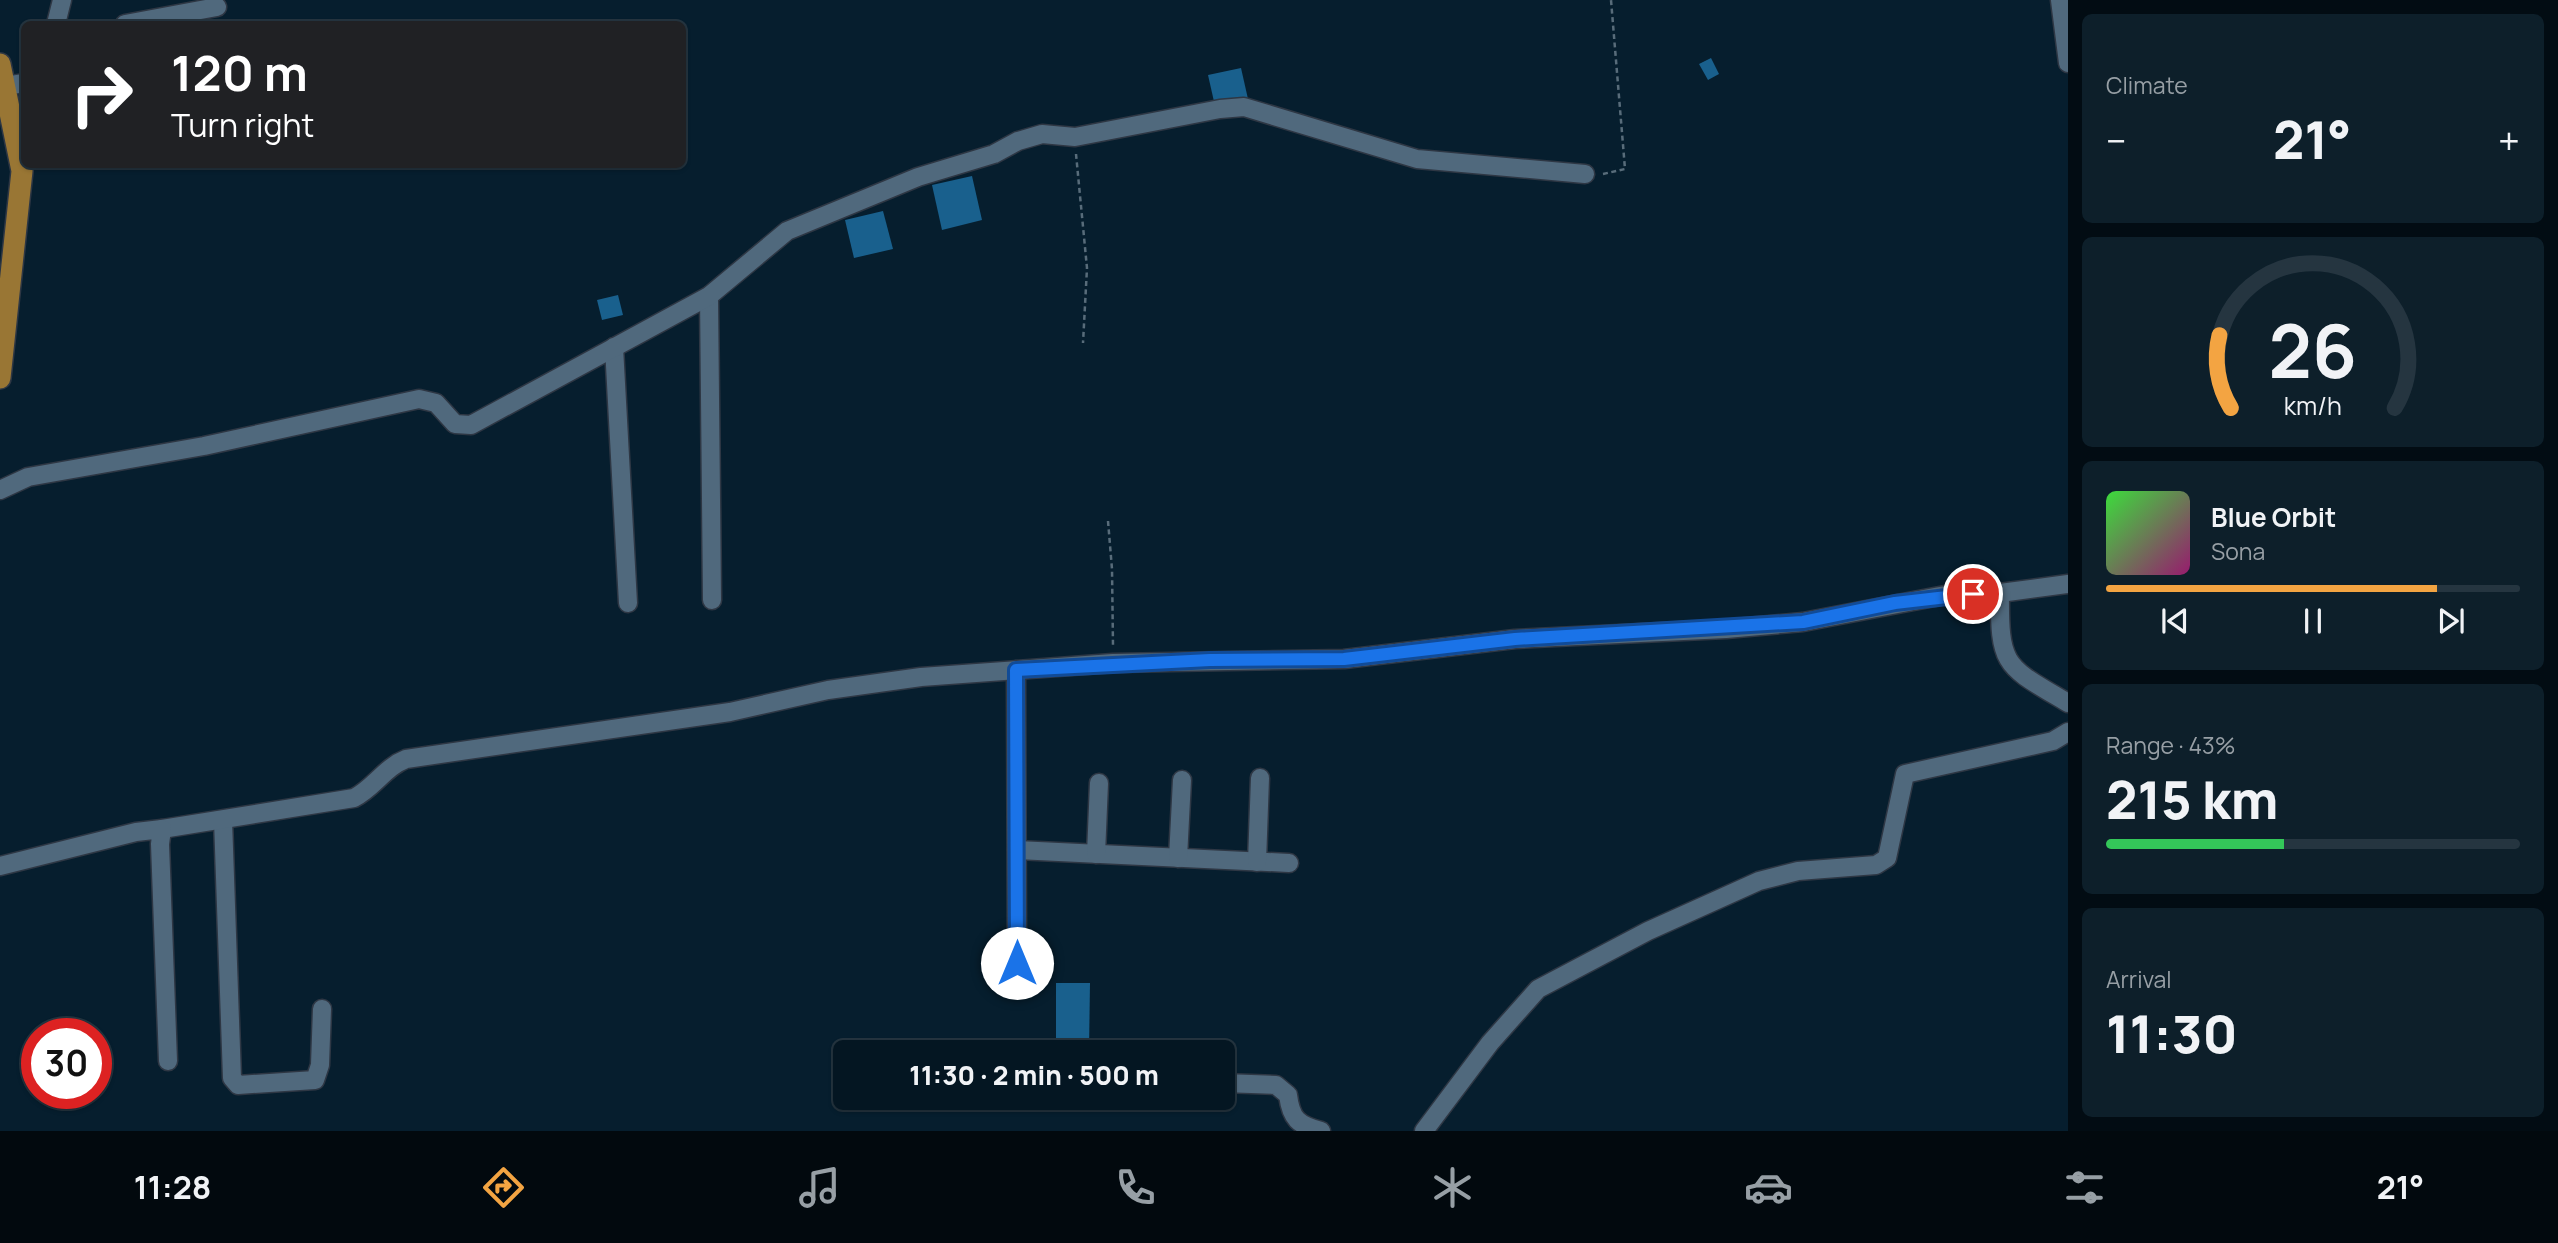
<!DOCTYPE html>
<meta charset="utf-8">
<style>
:root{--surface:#041622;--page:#0d1f2a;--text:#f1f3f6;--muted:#979fa5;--line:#253540;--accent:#f3a442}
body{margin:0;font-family:Manrope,sans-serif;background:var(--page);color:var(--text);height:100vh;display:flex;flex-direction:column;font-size:26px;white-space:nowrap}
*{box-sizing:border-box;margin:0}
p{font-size:23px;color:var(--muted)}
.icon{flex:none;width:38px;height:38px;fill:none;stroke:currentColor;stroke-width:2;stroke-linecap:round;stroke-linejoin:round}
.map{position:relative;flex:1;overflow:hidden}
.side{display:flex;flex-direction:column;gap:14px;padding:14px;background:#020c13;width:490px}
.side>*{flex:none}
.guide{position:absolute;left:21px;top:21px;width:665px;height:147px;border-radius:10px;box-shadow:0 2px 5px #0004,0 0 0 2px var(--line);background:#202124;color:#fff;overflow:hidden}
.speed{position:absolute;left:21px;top:1018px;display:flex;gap:14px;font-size:35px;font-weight:700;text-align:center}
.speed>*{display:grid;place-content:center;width:91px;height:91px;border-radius:50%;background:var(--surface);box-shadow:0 2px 5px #0004,0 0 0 2px var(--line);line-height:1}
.speed .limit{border:10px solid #d22;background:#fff;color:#111}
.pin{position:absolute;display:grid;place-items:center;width:60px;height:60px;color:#fff;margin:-30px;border:4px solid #fff;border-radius:50%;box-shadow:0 2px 7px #0007}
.me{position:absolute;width:77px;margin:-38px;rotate:0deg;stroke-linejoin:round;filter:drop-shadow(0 0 5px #0008)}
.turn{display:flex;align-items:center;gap:24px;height:147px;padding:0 35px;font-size:32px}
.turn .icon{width:91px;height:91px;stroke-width:2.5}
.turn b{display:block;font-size:49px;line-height:60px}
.big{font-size:52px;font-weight:800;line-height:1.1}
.side .tile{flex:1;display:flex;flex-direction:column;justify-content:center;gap:10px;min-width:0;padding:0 24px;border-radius:10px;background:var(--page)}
.side .dial{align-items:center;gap:0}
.dial svg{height:182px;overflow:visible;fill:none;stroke:var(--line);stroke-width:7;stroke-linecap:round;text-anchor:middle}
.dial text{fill:var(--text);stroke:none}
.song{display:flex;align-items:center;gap:21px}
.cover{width:84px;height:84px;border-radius:10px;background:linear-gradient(135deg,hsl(120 70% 55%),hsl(320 70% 35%))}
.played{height:7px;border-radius:4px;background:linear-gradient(90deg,var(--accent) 80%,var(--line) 80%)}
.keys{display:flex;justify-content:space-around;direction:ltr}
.heat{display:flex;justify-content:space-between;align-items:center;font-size:38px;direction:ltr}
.charge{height:10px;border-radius:5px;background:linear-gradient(90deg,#34c759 43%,var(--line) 0)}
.trip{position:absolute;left:833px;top:1040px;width:402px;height:70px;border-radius:10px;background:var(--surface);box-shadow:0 2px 5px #0004,0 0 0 2px var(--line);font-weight:800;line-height:70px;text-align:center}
.tabs{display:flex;height:112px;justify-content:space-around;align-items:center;background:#02090e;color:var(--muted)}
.tabs .icon{width:49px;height:49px}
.tabs .on{color:var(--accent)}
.tabs b{font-size:32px;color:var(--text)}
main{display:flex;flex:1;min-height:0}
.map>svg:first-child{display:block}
</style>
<main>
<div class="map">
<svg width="2068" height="1131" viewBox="0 0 2068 1131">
<rect width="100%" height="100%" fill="#061e2e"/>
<g fill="#19608d">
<polygon points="1711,58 1719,74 1708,80 1699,64"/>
<polygon points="1241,68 1248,99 1215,106 1208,75"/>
<polygon points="972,176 982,220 942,230 932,185"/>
<polygon points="883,211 893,249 854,258 845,220"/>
<polygon points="618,295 623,315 602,320 597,300"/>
<polygon points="1056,983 1090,983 1089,1052 1056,1052"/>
<rect x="1055" y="1097" width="34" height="11"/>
</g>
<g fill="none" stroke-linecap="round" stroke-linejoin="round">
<defs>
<g id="minor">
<polyline points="2060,0 2068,63"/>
<polyline points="56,24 62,0"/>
<polyline points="125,24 217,7"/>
<polyline points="5,86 24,83"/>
<polyline points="709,296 712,600"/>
<polyline points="614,347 628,603"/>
<polyline points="0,490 28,477 204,446 419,399 436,403 455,424 471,425 709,296 787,231 918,177 994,154 1018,141 1042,134 1075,137 1220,109 1244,107 1417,159 1585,174"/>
<path d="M2000,593C1999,668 2006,666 2068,703"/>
<polyline points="1016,670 1017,963"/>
<polyline points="223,820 232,1078 238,1085 315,1080 320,1065 322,1009"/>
<path d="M162,829L354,798C374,788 385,767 406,759L730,712L828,690L921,677L1113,663L1344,659L1515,639L1726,629L1803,622L1945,595L2000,593L2068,584"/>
<polyline points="1017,850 1289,863"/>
<polyline points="1096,854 1099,783"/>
<polyline points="1178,858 1182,780"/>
<polyline points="1257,862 1260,778"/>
<polyline points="0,866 136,832 162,829 160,844 168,1061"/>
<path d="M1223,1083L1276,1085L1288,1095C1291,1119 1298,1125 1321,1131"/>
<polyline points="1424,1131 1490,1043 1538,989 1648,931 1759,881 1798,871 1876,865 1887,858 1905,774 2053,741 2068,732"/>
</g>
<polyline id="major" points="0,64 22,171 0,378"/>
</defs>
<use href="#minor" stroke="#2e3744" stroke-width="21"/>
<use href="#major" stroke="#2e3744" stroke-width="24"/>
<g stroke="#586c7a" stroke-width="2.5" stroke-dasharray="5 3.5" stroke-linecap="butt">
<polyline points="1076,154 1087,268 1083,343"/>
<polyline points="1603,174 1625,169 1611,0"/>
<polyline points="1108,521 1112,569 1113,646"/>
</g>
<use href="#minor" stroke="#50697d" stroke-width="18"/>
<use href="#major" stroke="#997634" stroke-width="21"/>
</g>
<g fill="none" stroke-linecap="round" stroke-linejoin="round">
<defs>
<polyline id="route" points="1017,963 1016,670 1210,660 1344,659 1515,639 1803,622 1895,603 1973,594"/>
</defs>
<use href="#route" stroke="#114b97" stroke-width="18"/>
<use href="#route" stroke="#1a73e8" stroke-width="12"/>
</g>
</svg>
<div class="speed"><div class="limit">30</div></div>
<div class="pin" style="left:1973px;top:594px;background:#d93025"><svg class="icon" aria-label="arrive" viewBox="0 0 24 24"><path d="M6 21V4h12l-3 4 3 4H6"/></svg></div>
<svg class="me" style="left:1017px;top:963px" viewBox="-20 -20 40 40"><circle r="19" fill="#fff"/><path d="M0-13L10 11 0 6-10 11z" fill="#1a73e8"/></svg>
<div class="trip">11:30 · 2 min · 500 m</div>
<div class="guide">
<div class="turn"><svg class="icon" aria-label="right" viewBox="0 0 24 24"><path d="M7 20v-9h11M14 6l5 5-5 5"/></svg><div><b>120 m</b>Turn right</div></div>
</div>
</div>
<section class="side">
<div class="tile"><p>Climate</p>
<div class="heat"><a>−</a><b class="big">21°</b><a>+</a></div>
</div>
<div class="tile dial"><svg viewBox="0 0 100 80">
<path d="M14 69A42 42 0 1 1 86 69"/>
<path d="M14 69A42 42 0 0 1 9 37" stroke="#f3a442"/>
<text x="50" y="56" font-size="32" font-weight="700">26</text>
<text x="50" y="72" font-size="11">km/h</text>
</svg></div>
<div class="tile">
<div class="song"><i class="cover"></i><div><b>Blue Orbit</b><p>Sona</p></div></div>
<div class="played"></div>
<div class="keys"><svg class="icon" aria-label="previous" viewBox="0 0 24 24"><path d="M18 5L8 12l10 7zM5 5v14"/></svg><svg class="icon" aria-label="pause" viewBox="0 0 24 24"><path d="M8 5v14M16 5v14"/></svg><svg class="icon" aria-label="next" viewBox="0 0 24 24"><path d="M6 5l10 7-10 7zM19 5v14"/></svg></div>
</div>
<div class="tile"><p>Range · 43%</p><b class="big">215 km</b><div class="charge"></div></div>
<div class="tile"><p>Arrival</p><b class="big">11:30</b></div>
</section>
</main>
<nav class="tabs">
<b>11:28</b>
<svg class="icon on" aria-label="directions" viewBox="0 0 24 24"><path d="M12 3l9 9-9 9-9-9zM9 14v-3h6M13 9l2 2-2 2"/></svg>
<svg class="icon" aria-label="music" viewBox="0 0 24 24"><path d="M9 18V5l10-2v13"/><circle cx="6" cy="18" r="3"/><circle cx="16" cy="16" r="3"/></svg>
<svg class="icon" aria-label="phone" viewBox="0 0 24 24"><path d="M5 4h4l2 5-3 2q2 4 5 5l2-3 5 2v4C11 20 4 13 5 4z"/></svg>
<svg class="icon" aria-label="climate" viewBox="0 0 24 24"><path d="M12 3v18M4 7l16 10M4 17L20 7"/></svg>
<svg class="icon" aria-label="car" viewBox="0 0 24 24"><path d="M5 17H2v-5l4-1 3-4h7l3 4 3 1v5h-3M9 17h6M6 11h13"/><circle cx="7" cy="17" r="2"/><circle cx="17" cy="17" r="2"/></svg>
<svg class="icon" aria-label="filters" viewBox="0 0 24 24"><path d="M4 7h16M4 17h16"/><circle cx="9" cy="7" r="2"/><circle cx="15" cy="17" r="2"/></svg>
<b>21°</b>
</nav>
